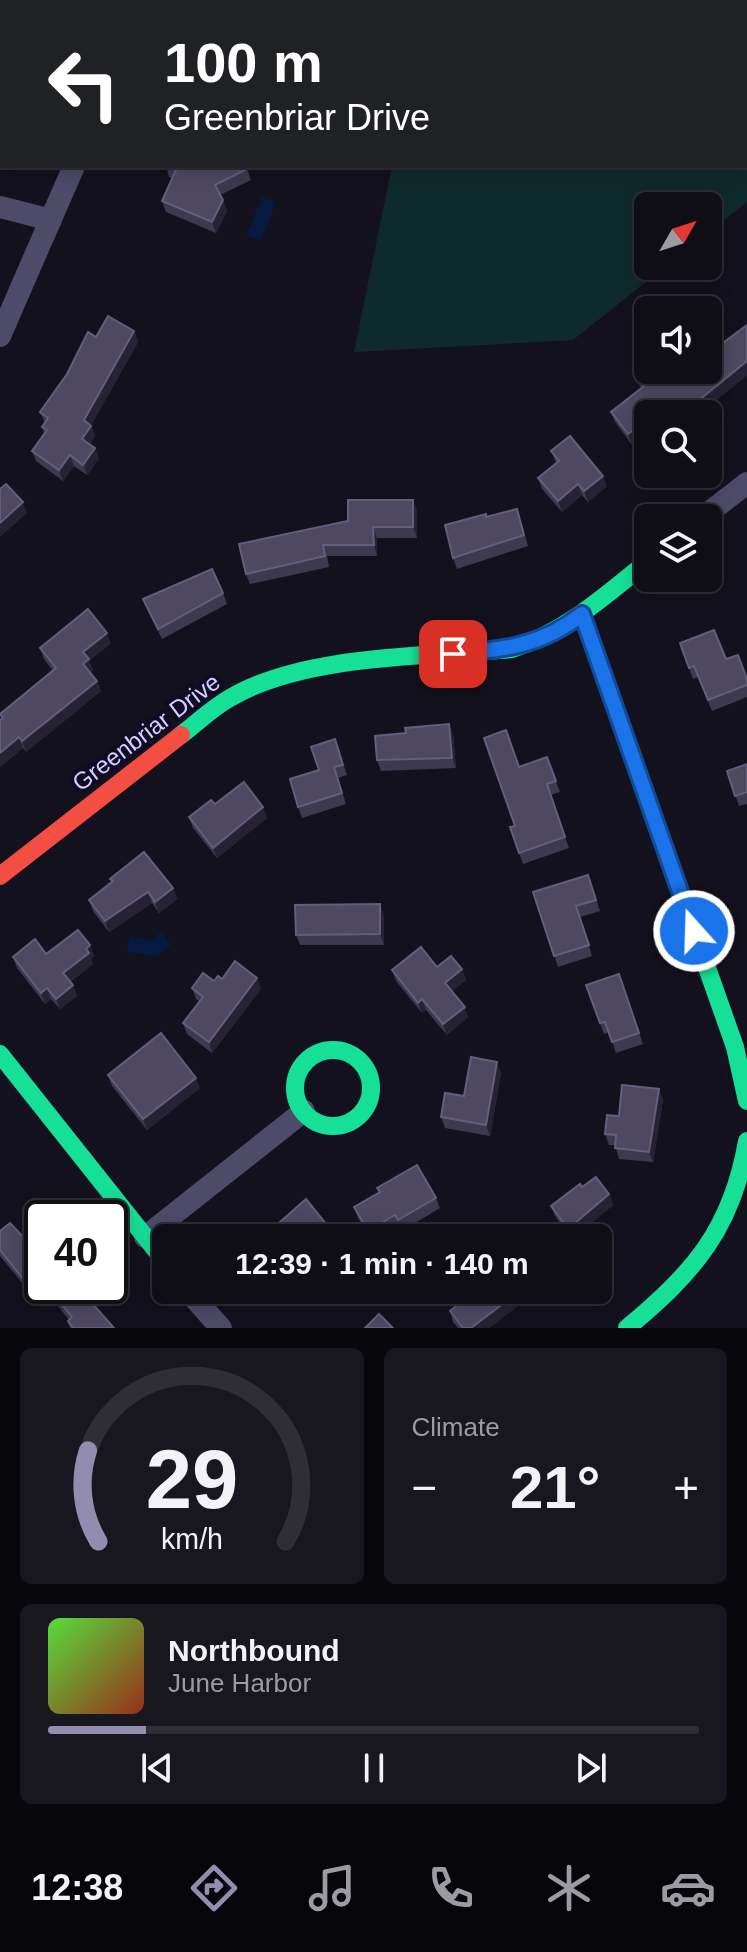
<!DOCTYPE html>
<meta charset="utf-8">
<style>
:root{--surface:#0f0d16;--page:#18161f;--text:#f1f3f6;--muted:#9b9ca1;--line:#2f2d35;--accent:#918cb0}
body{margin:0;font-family:Helvetica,sans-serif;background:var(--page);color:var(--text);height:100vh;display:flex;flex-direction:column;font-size:30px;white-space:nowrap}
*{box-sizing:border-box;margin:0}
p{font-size:26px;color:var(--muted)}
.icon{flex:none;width:44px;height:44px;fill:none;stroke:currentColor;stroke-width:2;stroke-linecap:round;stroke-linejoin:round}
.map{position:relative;height:1328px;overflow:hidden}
.drawer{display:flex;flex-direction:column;gap:20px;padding:20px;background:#08070c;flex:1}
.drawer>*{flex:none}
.banner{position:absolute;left:0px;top:0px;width:748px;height:168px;box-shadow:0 4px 20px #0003,0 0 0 2px var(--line);background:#202124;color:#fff;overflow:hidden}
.needle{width:52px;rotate:51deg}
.buttons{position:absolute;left:634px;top:192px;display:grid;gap:16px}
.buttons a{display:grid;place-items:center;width:88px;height:88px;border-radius:12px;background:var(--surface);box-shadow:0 4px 20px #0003,0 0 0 2px var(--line);font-size:40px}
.speed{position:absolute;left:24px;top:1200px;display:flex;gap:16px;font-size:40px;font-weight:700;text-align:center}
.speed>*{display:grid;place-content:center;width:104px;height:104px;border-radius:50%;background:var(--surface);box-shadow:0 4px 20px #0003,0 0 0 2px var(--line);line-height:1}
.speed .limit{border:4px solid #111;border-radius:12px;background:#fff;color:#111}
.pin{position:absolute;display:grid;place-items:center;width:68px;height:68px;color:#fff;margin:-34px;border-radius:16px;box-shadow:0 4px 12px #0006}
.me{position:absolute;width:88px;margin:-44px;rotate:340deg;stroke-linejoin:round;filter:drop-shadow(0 0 6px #0008)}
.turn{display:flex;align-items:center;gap:28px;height:168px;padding:0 32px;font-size:36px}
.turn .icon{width:104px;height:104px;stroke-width:2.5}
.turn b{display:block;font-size:56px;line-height:68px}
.big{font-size:60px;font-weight:700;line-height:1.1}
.drawer .tile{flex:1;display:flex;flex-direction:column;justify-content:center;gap:12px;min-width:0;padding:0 28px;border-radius:12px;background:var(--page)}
.drawer .dial{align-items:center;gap:0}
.dial svg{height:208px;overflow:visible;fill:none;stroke:var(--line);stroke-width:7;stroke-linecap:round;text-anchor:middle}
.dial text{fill:var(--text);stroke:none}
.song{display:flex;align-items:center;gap:24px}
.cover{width:96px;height:96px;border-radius:12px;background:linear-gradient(135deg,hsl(110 70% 55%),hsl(10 70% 35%))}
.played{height:8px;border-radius:4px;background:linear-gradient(90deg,var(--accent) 15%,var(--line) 15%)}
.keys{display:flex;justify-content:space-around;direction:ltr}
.heat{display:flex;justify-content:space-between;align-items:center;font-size:44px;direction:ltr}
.drawer .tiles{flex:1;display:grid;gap:20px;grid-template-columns:1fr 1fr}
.tile:last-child{grid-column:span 2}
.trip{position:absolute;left:152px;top:1224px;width:460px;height:80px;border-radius:12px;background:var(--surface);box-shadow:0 4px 20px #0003,0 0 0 2px var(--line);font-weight:700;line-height:80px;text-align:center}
.menu{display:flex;height:128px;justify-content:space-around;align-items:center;background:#060509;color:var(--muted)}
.menu .icon{width:56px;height:56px}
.menu .current{color:var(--accent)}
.menu b{font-size:36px;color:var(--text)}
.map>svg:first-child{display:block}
</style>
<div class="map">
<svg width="747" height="1328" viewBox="0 0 747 1328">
<rect width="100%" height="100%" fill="#14111e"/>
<polygon fill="#0f2a2c" points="300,0 747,0 747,202 708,233 708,206 648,206 648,266 666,266 573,340 354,352 392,166 746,166 746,2"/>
<g fill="#051941">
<polygon points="262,197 276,203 261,241 246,235"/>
<polygon points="161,932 171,945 156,956 127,952 129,936 152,940"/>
</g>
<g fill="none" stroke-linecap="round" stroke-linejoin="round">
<g stroke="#414f5f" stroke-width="4" stroke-dasharray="4 6" stroke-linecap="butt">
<polyline points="548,0 553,2"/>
<polyline points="746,17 747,16"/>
</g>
<g stroke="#4d4b68" stroke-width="22">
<polyline points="0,207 51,220"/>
<polyline points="0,336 74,166"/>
<polyline points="702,518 747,483"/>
<polyline points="145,1237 304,1111"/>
<polyline points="187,1290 221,1328"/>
</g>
<g stroke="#16e098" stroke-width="18">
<polyline points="582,614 735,1047 747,1101"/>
<path d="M181,735C197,723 212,708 230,698C304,654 426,657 512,649C565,632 605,596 648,561"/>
<circle cx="333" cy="1088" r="38"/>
<polyline points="0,1054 166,1263"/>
<path d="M627,1328C694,1272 732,1229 747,1141"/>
</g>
<polyline stroke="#f24e42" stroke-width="18" points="0,876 181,735"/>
</g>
<g fill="#3d394e">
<polygon points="0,66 2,71 2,107 0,107"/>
<polygon points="166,166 247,169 251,180 220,195 227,211 216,233 166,212 162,201 172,178 169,177"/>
<polygon points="747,325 747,375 699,414 648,414 632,445 615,422 611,412 641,388 635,375 659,375 671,381"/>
<polygon points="134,331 138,342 91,425 95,436 90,444 95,448 99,459 87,475 74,466 63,481 36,461 32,451 44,434 42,427 45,423 40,412 96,337"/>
<polygon points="551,451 607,486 588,502 582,495 562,512 542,489 538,478 556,463"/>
<polygon points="413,500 417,511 417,538 377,538 377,556 327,556 329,567 250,584 246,574 348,521"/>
<polygon points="487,517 521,520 528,546 457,569 453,558"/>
<polygon points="223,593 227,604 162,639 143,599"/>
<polygon points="111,643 89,661 93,670 90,672 97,681 101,691 26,752 23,748 0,767 0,720 2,719 0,714 53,671 44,659 40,648"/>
<polygon points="680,643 726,659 747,679 747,697 712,711 698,677 693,679"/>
<polygon points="449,724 453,734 456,768 381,771 377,760"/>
<polygon points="335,739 347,775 338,778 346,804 302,818 298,807"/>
<polygon points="547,757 560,792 550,795 569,848 523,864 510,827 515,826 519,767"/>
<polygon points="747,764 747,804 739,806 727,771"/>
<polygon points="215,804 263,807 267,818 217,858 193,828 189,817"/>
<polygon points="588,875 600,911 580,917 592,956 558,967 533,892"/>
<polygon points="110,879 173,888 177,899 159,913 152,903 109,932 93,911 89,900 112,882"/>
<polygon points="384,915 384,945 300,945 296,935"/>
<polygon points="90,945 94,956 91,959 93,964 70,982 73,985 77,996 60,1009 51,999 45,1004 17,968 13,957 46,954"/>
<polygon points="437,967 462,969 466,980 452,991 468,1017 447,1035 426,1010 422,1013 396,981 392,970"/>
<polygon points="619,974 643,1044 616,1053 609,1032 604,1034 586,985"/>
<polygon points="222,979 261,989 212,1053 187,1034 183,1023 200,1002 196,999 192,988"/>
<polygon points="501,1073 490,1136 445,1128 441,1117 464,1096"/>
<polygon points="108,1075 200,1088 147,1130 112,1086"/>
<polygon points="659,1089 663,1100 653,1162 619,1159 615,1145 609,1145 605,1134 619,1116"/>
<polygon points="377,1188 436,1198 440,1208 402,1231 399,1226 378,1238 370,1238 358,1218 354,1207 379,1193"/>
<polygon points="609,1194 613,1205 573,1238 571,1238 555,1216 551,1206"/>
<polygon points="0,1231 42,1257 42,1277 27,1289 0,1256"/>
<polygon points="467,1291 524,1301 489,1328 458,1328 453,1322 450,1311 469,1296"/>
<polygon points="54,1295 114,1328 70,1328 68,1321 69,1320 58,1306"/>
</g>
<g fill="#262233">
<polygon points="0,66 2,71 2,97 0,74"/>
<polygon points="223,200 227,211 216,233 212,222"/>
<polygon points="134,331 138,342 88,431 84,420"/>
<polygon points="747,361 747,375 699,414 682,414"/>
<polygon points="648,418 648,432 632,445 628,434"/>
<polygon points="91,426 95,436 86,449 82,439"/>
<polygon points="95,448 99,459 87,475 83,465"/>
<polygon points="70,455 74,466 63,481 59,470"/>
<polygon points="603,476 607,486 588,502 584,491"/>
<polygon points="578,484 582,495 562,512 558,501"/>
<polygon points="413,500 417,511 417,538 413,527"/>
<polygon points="23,502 27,513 0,537 0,523"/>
<polygon points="373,527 377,538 377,556 374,545"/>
<polygon points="107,633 111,643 89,661 93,670 87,675 83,664 83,652"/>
<polygon points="97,681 101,691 26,752 22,741"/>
<polygon points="449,724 453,734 456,768 452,758"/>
<polygon points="19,737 23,748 0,767 0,753"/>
<polygon points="263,807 267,818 217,858 213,848"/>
<polygon points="173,888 177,899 159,913 155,902"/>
<polygon points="148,892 152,903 109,932 105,921"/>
<polygon points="380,904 384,915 384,945 380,934"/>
<polygon points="90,945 94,956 91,959 93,964 67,984 63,973"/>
<polygon points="462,969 466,980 449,994 445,983"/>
<polygon points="257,978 261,989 212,1053 209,1042"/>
<polygon points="73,985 77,996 60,1009 56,999"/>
<polygon points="47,988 51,999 45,1004 41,993"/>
<polygon points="422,999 426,1010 422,1013 418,1003"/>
<polygon points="465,1007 468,1017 447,1035 443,1024"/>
<polygon points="497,1062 501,1073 490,1136 486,1125"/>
<polygon points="196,1078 200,1088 147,1130 143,1119"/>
<polygon points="659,1089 663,1100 653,1162 649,1152"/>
<polygon points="609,1194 613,1205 573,1238 571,1238 568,1229"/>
<polygon points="327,1225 331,1236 328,1238 311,1238"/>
<polygon points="42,1264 42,1277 27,1289 23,1279"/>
<polygon points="520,1291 524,1301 489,1328 471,1328"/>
</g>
<g fill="#4e4961" stroke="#635e7a" stroke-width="2">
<polygon points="166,166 240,166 247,169 215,185 223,200 212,222 162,201 176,170"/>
<polygon points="108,316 134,331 84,420 91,426 82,439 95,448 83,465 70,455 59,470 32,451 47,430 42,427 48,418 40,412 67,374 88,332 96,337"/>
<polygon points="747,325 747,361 682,414 665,414 661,409 654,414 648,414 648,418 628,434 611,412 644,386 635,375 648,365 648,370 655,370 659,375 663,371 671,381 686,370 708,370 708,354"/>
<polygon points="570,436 603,476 584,491 578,484 558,501 538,478 559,461 551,451"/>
<polygon points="6,484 23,502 0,523 0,489"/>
<polygon points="348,500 413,500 413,527 373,527 374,545 323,545 325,556 246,574 239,544 348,521"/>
<polygon points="517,509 524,535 453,558 445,525 486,514 486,517"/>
<polygon points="212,569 223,593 158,629 143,599"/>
<polygon points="88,609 107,633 83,652 89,659 83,664 97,681 22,741 19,737 0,753 0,720 3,718 0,714 56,668 40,648"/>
<polygon points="714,630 726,659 738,655 747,679 747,685 708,700 694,666 689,668 680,643"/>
<polygon points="449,724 452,758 377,760 375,736 406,733 405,728"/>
<polygon points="506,730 519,767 547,757 556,781 547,784 565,837 519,853 510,827 515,826 484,738"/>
<polygon points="335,739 343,765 334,767 342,793 298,807 290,779 319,770 311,747"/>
<polygon points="747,764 747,792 735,796 727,771"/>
<polygon points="244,782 263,807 213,848 189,817 211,800 215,804"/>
<polygon points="144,852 173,888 155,902 148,892 105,921 89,900 113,881 110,879"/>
<polygon points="588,875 596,900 576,906 589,945 554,956 533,892"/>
<polygon points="380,904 380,934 296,935 295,905"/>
<polygon points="78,930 90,945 86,949 89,953 63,973 73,985 56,999 47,988 41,993 13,957 35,939 46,954"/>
<polygon points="421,947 437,967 451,956 462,969 445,983 465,1007 443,1024 422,999 418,1003 392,970"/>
<polygon points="235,961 257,978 209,1042 183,1023 203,997 192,988 203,973 214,981 218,976 222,979"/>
<polygon points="619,974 639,1033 612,1042 605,1022 600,1023 586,985"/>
<polygon points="161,1033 196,1078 143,1119 108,1075"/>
<polygon points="471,1057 497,1062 486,1125 441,1117 445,1093 464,1096"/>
<polygon points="622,1085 659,1089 649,1152 615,1148 616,1135 605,1134 607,1115 619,1116"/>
<polygon points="417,1165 436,1198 398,1220 395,1215 368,1231 354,1207 380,1192 377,1188"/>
<polygon points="596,1177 609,1194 568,1229 551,1206 580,1184 582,1187"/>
<polygon points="306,1199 327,1225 311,1238 262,1238"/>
<polygon points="10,1223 42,1257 42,1264 23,1279 0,1250 0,1231"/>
<polygon points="65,1286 77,1286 114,1328 73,1328 68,1321 72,1317 54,1295"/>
<polygon points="468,1290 519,1290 520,1291 471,1328 463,1328 450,1311 470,1295"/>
<polygon points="379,1314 393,1328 365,1328"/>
</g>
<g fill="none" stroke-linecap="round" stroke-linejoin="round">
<defs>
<path id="route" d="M453,654C502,650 542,646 582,614L694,931"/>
</defs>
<use href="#route" stroke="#114b97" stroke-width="20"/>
<use href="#route" stroke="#1a73e8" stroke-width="14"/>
</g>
<g text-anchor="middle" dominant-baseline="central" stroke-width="8" stroke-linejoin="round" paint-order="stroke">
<g font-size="24" fill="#d5ceff" stroke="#100b24">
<text transform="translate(146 732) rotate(-37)">Greenbriar Drive</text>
</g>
</g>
</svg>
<div class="buttons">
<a><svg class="needle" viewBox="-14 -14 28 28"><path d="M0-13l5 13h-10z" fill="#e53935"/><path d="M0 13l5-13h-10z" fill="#9b9ca1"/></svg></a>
<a><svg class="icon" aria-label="sound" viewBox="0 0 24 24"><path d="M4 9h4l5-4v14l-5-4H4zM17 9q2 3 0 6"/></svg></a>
<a><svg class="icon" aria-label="search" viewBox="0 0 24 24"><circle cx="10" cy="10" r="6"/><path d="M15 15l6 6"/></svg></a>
<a><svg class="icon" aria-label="layers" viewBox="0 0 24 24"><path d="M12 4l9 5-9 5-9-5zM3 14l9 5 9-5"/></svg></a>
</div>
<div class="speed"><div class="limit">40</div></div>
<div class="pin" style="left:453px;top:654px;background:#d93025"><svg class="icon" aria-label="arrive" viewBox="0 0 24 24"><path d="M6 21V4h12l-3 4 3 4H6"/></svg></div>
<svg class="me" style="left:694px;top:931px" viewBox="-20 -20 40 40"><circle r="17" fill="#1a73e8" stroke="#fff" stroke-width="3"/><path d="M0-11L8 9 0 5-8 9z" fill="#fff"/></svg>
<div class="trip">12:39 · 1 min · 140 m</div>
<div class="banner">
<div class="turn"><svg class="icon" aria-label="left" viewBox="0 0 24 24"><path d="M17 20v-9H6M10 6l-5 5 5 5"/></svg><div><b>100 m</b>Greenbriar Drive</div></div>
</div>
</div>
<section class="drawer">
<div class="tiles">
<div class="tile dial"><svg viewBox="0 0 100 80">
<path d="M14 69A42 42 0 1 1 86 69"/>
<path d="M14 69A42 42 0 0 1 10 34" stroke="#918cb0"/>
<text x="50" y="56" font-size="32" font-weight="700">29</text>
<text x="50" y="72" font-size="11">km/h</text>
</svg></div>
<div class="tile"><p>Climate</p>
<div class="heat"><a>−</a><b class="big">21°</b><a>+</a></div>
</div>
<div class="tile">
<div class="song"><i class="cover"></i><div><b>Northbound</b><p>June Harbor</p></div></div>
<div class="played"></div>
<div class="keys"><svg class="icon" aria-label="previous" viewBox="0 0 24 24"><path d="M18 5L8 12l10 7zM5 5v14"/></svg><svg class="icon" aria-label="pause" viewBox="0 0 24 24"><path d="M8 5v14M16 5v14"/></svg><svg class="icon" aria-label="next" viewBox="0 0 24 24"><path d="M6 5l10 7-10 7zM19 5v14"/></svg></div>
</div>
</div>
</section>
<nav class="menu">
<b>12:38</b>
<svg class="icon current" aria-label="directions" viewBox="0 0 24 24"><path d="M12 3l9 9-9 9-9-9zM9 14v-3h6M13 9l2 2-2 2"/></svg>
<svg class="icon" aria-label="music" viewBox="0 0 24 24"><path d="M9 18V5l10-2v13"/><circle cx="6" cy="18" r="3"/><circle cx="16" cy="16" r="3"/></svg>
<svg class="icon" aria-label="phone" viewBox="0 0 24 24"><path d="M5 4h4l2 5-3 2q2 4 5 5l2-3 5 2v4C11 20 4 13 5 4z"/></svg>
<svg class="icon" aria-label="climate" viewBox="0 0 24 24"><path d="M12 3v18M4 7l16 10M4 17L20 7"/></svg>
<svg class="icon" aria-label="car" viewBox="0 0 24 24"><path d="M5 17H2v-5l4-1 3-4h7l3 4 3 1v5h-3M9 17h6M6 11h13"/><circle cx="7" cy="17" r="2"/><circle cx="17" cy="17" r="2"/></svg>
</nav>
